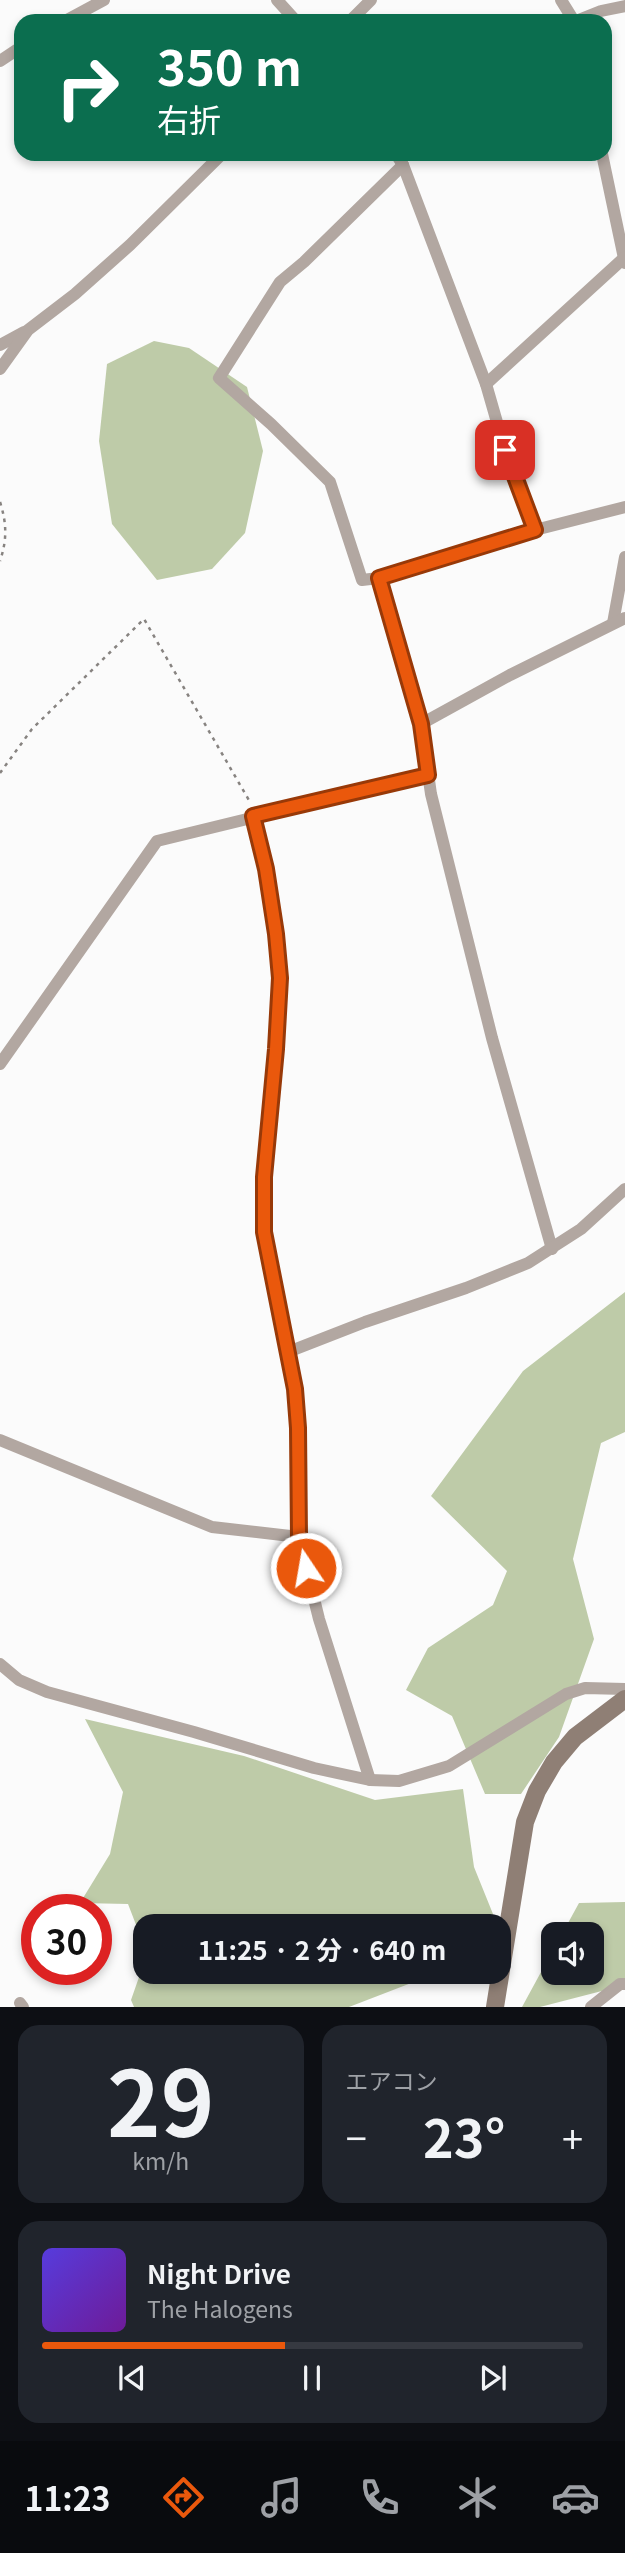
<!DOCTYPE html>
<html lang="ja">
<meta charset="utf-8">
<style>
:root{--surface:#171b24;--page:#20242c;--text:#f1f3f6;--muted:#9ea1a6;--line:#363941;--accent:#ea580c}
body{margin:0;font-family:Georgia,"Noto Sans JP",serif;background:var(--page);color:var(--text);height:100vh;display:flex;flex-direction:column;font-size:26px;white-space:nowrap}
*{box-sizing:border-box;margin:0}
p{font-size:23px;color:var(--muted)}
.icon{flex:none;width:38px;height:38px;fill:none;stroke:currentColor;stroke-width:2;stroke-linecap:round;stroke-linejoin:round}
.map{position:relative;height:2007px;overflow:hidden}
.side{display:flex;flex-direction:column;gap:18px;padding:18px;background:#0d0f14;flex:1}
.side>*{flex:none}
.top-card{position:absolute;left:14px;top:14px;width:598px;height:147px;border-radius:21px;box-shadow:0 4px 10px #0003;background:#0b6e4f;color:#fff;overflow:hidden}
.controls{position:absolute;left:541px;top:1922px;display:grid;gap:14px}
.controls a{display:grid;place-items:center;width:63px;height:63px;border-radius:14px;background:var(--surface);box-shadow:0 4px 10px #0003;font-size:35px}
.speed{position:absolute;left:21px;top:1894px;display:flex;gap:14px;font-size:35px;font-weight:700;text-align:center}
.speed>*{display:grid;place-content:center;width:91px;height:91px;border-radius:50%;background:var(--surface);box-shadow:0 4px 10px #0003;line-height:1}
.speed .limit{border:10px solid #d22;background:#fff;color:#111}
.pin{position:absolute;display:grid;place-items:center;width:60px;height:60px;color:#fff;margin:-30px;border-radius:14px;box-shadow:0 4px 10px #0006}
.me{position:absolute;width:77px;margin:-38px;rotate:348deg;stroke-linejoin:round;filter:drop-shadow(0 0 5px #0008)}
.turn{display:flex;align-items:center;gap:24px;height:147px;padding:0 28px;font-size:32px}
.turn .icon{width:91px;height:91px;stroke-width:2.5}
.turn b{display:block;font-size:49px;line-height:60px}
.big{font-size:52px;font-weight:700;line-height:1.1}
.side .card{flex:1;display:flex;flex-direction:column;justify-content:center;gap:10px;min-width:0;padding:0 24px;border-radius:21px;background:var(--page)}
.side .dial{align-items:center;gap:0}
.dial b{font-size:91px;line-height:1}
.song{display:flex;align-items:center;gap:21px}
.cover{width:84px;height:84px;border-radius:10px;background:linear-gradient(135deg,hsl(250 70% 55%),hsl(280 70% 35%))}
.played{height:7px;border-radius:4px;background:linear-gradient(90deg,var(--accent) 45%,var(--line) 45%)}
.keys{display:flex;justify-content:space-around;direction:ltr}
.heat{display:flex;justify-content:space-between;align-items:center;font-size:38px;direction:ltr}
.side .tiles{flex:1;display:grid;gap:18px;grid-template-columns:1fr 1fr}
.card:last-child{grid-column:span 2}
.trip{position:absolute;left:133px;top:1914px;width:378px;height:70px;border-radius:21px;background:var(--surface);box-shadow:0 4px 10px #0003;font-weight:700;line-height:70px;text-align:center}
.menu{display:flex;height:112px;justify-content:space-around;align-items:center;background:#090b0e;color:var(--muted)}
.menu .icon{width:49px;height:49px}
.menu .current{color:var(--accent)}
.menu b{font-size:32px;color:var(--text)}
.map>svg:first-child{display:block}
</style>
<div class="map">
<svg width="625" height="2007" viewBox="0 0 625 2007">
<rect width="100%" height="100%" fill="#fbfbfb"/>
<g fill="#becba8">
<polygon points="154,341 189,348 247,387 263,451 245,533 212,569 157,580 112,524 99,441 107,364"/>
<polygon points="625,1292 625,1432 601,1443 573,1559 594,1639 559,1737 521,1794 485,1794 452,1716 406,1690 428,1648 493,1605 507,1571 431,1496 523,1371"/>
<polygon points="85,1719 244,1756 375,1800 463,1789 474,1867 495,1919 494,1927 145,1927 145,1948 128,1904 80,1903 110,1854 123,1792"/>
<polygon points="625,1902 625,1985 540,2007 522,2007 553,1950 553,1972 592,1972 592,1934 562,1934 579,1903"/>
<polygon points="145,1960 145,1972 453,1972 432,1975 349,2007 134,2007 131,2000"/>
</g>
<g fill="none" stroke-linecap="round" stroke-linejoin="round">
<g stroke="#878380" stroke-width="2.5" stroke-dasharray="3.5 5" stroke-linecap="butt">
<path d="M0,502C7,524 7,540 0,561"/>
<polyline points="0,773 32,729 144,619 250,802"/>
</g>
<g stroke="#b2a7a1" stroke-width="12">
<polyline points="277,0 296,21"/>
<polyline points="561,0 574,21"/>
<polyline points="65,21 104,0"/>
<polyline points="350,21 371,0"/>
<polyline points="576,21 601,11 625,6"/>
<polyline points="0,61 21,47"/>
<polyline points="396,154 403,165 486,384 505,450 535,530"/>
<polyline points="602,154 625,263"/>
<polyline points="403,165 304,262 280,282 219,378 271,424 330,482 362,580 379,578 535,530 625,507"/>
<polyline points="0,345 24,332"/>
<polyline points="0,369 28,330 75,294 130,245 222,154"/>
<polyline points="486,384 625,257"/>
<polyline points="379,578 421,724 431,794 492,1038 552,1249"/>
<polyline points="613,623 625,557"/>
<polyline points="421,724 510,675 625,618"/>
<polyline points="253,816 266,869 276,934 280,978 276,1049 264,1176 264,1232 295,1389 298,1428 300,1542 319,1619 370,1780"/>
<polyline points="0,1064 157,841 428,775"/>
<polyline points="288,1352 365,1322 466,1288 528,1263 581,1229 625,1189"/>
<polyline points="0,1440 212,1527 299,1537"/>
<polyline points="0,1664 19,1680 47,1692 194,1732 314,1768 370,1780 399,1781 449,1766 566,1694 585,1688 625,1689"/>
<polyline points="20,2003 23,2007"/>
<polyline points="591,2007 620,1984 625,1984"/>
</g>
<polyline stroke="#8f7f75" stroke-width="18" points="495,2007 525,1822 537,1791 554,1762 575,1737 625,1699"/>
</g>
<g fill="none" stroke-linecap="round" stroke-linejoin="round">
<defs>
<polyline id="route" points="306,1568 299,1537 298,1428 295,1389 264,1232 264,1177 276,1049 280,978 276,934 266,869 253,816 428,775 421,724 379,578 535,530 505,450"/>
</defs>
<use href="#route" stroke="#983908" stroke-width="18"/>
<use href="#route" stroke="#ea580c" stroke-width="12"/>
</g>
</svg>
<div class="controls">
<a><svg class="icon" aria-label="sound" viewBox="0 0 24 24"><path d="M4 9h4l5-4v14l-5-4H4zM17 9q2 3 0 6"/></svg></a>
</div>
<div class="speed"><div class="limit">30</div></div>
<div class="pin" style="left:505px;top:450px;background:#d93025"><svg class="icon" aria-label="arrive" viewBox="0 0 24 24"><path d="M6 21V4h12l-3 4 3 4H6"/></svg></div>
<svg class="me" style="left:306px;top:1568px" viewBox="-20 -20 40 40"><circle r="17" fill="#ea580c" stroke="#fff" stroke-width="3"/><path d="M0-11L8 9 0 5-8 9z" fill="#fff"/></svg>
<div class="trip">11:25 · 2 分 · 640 m</div>
<div class="top-card">
<div class="turn"><svg class="icon" aria-label="right" viewBox="0 0 24 24"><path d="M7 20v-9h11M14 6l5 5-5 5"/></svg><div><b>350 m</b>右折</div></div>
</div>
</div>
<section class="side">
<div class="tiles">
<div class="card dial"><b>29</b><p>km/h</p></div>
<div class="card"><p>エアコン</p>
<div class="heat"><a>−</a><b class="big">23°</b><a>+</a></div>
</div>
<div class="card">
<div class="song"><i class="cover"></i><div><b>Night Drive</b><p>The Halogens</p></div></div>
<div class="played"></div>
<div class="keys"><svg class="icon" aria-label="previous" viewBox="0 0 24 24"><path d="M18 5L8 12l10 7zM5 5v14"/></svg><svg class="icon" aria-label="pause" viewBox="0 0 24 24"><path d="M8 5v14M16 5v14"/></svg><svg class="icon" aria-label="next" viewBox="0 0 24 24"><path d="M6 5l10 7-10 7zM19 5v14"/></svg></div>
</div>
</div>
</section>
<nav class="menu">
<b>11:23</b>
<svg class="icon current" aria-label="directions" viewBox="0 0 24 24"><path d="M12 3l9 9-9 9-9-9zM9 14v-3h6M13 9l2 2-2 2"/></svg>
<svg class="icon" aria-label="music" viewBox="0 0 24 24"><path d="M9 18V5l10-2v13"/><circle cx="6" cy="18" r="3"/><circle cx="16" cy="16" r="3"/></svg>
<svg class="icon" aria-label="phone" viewBox="0 0 24 24"><path d="M5 4h4l2 5-3 2q2 4 5 5l2-3 5 2v4C11 20 4 13 5 4z"/></svg>
<svg class="icon" aria-label="climate" viewBox="0 0 24 24"><path d="M12 3v18M4 7l16 10M4 17L20 7"/></svg>
<svg class="icon" aria-label="car" viewBox="0 0 24 24"><path d="M5 17H2v-5l4-1 3-4h7l3 4 3 1v5h-3M9 17h6M6 11h13"/><circle cx="7" cy="17" r="2"/><circle cx="17" cy="17" r="2"/></svg>
</nav>
